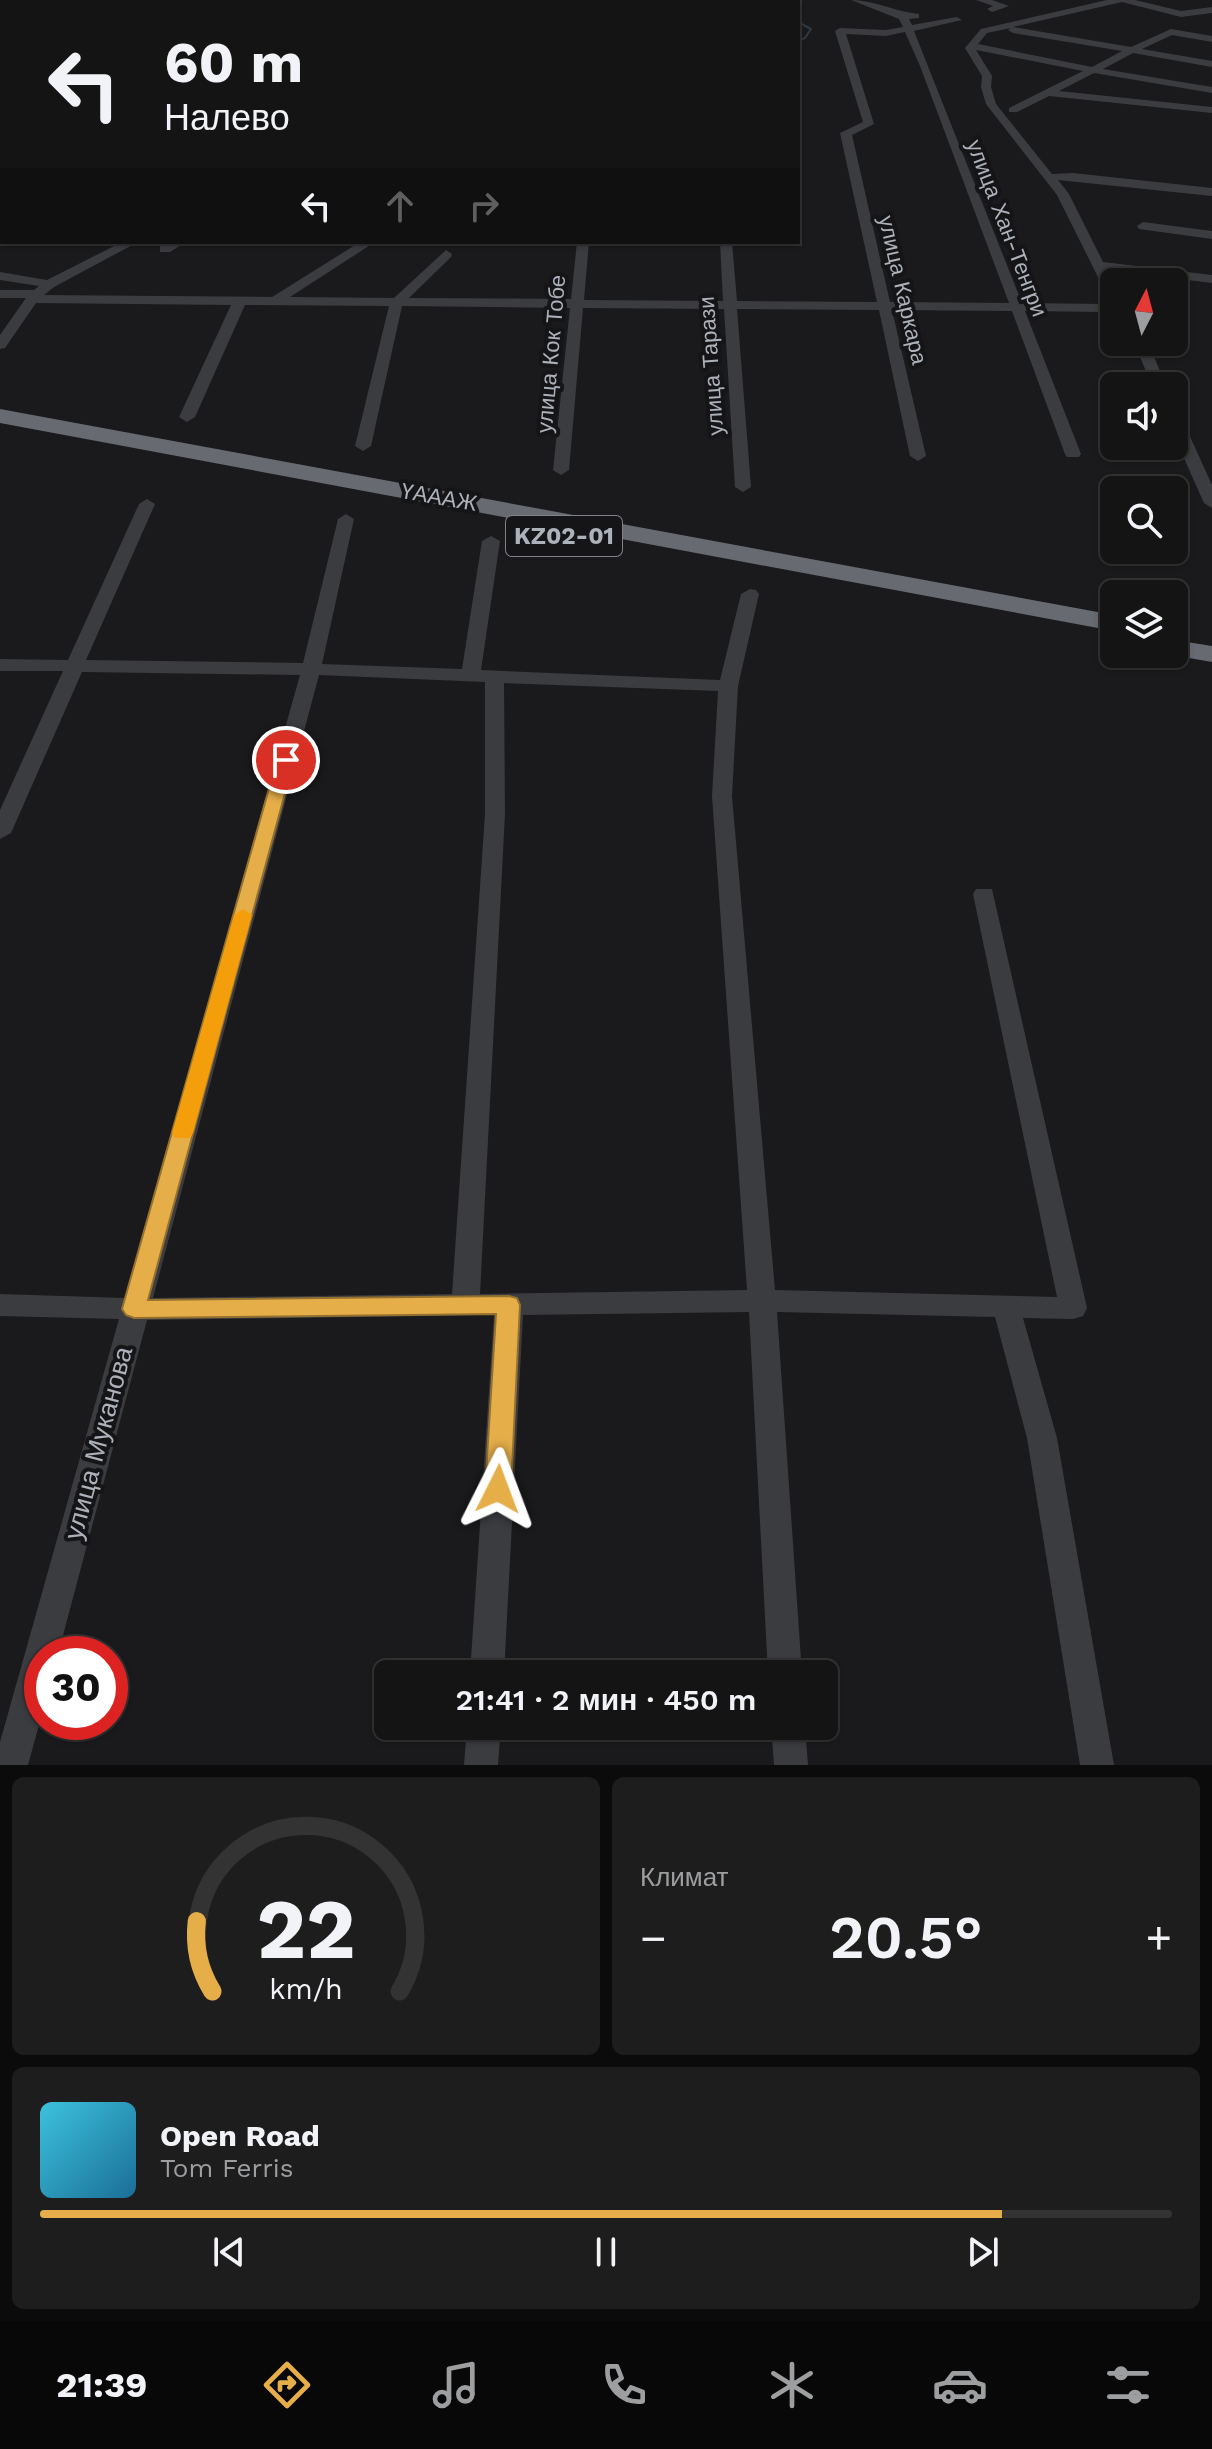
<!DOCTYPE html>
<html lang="ru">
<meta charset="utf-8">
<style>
:root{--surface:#141415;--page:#1d1d1e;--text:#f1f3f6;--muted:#9d9ea0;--line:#333334;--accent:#e5ae49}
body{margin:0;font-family:"Work Sans",sans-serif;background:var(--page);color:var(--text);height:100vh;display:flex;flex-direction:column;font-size:30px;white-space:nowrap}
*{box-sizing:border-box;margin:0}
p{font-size:26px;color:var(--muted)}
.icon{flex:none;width:44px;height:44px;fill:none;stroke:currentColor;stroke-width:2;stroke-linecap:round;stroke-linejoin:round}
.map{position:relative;height:1765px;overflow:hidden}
.sheet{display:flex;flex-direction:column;gap:12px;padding:12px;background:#0b0b0c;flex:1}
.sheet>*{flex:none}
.hud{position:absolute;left:0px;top:0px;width:800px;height:244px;box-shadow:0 2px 6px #0004,0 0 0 2px var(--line);background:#141415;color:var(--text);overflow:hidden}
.needle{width:52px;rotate:6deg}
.buttons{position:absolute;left:1100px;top:268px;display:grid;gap:16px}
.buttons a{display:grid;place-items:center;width:88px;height:88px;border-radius:12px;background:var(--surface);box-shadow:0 2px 6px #0004,0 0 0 2px var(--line);font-size:40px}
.speed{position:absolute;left:24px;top:1636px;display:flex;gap:16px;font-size:40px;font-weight:700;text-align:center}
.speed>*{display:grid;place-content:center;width:104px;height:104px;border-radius:50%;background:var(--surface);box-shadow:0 2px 6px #0004,0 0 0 2px var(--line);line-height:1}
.speed .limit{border:12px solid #d22;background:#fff;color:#111}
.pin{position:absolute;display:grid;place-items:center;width:68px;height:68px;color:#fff;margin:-34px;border:4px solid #fff;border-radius:50%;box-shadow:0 2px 8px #0007}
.me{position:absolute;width:88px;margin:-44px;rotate:3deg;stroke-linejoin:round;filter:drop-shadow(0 0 6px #0008)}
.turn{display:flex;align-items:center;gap:28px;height:168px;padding:0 32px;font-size:36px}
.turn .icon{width:104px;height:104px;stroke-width:2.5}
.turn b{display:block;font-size:56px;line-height:68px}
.lanes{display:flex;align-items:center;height:76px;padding:0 32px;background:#0003;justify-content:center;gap:40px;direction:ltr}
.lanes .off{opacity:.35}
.big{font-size:60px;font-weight:600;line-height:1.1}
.sheet .tile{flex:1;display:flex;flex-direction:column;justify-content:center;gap:12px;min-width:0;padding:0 28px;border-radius:12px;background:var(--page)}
.sheet .dial{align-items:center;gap:0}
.dial svg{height:208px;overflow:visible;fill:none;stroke:var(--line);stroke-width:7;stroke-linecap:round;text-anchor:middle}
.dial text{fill:var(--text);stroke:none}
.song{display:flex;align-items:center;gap:24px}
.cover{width:96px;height:96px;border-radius:12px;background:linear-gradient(135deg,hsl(190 70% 55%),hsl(200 70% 35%))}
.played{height:8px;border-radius:4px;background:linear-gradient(90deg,var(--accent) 85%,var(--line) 85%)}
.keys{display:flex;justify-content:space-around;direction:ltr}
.heat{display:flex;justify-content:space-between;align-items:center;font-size:44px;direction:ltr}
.sheet .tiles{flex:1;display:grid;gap:12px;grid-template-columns:1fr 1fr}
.tile:last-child{grid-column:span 2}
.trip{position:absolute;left:374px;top:1660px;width:464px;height:80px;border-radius:12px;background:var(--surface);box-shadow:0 2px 6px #0004,0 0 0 2px var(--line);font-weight:600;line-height:80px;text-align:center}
.tabs{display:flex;height:128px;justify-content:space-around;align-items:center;background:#080808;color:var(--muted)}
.tabs .icon{width:56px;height:56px}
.tabs .selected{color:var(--accent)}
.tabs b{font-size:36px;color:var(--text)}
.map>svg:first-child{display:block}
</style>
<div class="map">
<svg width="1212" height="1765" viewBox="0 0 1212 1765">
<rect width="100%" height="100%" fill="#1a1a1c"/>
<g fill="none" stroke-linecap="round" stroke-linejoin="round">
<polyline stroke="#30393f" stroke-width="2" points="798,22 811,29 805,38 798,41"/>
<g fill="#3b3c40" fill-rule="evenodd">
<polygon points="286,0 303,0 284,2"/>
<rect x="493" y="0" width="10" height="2"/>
<rect x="564" y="0" width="10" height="2"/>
<path d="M851,0C875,0 896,12 919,14V18L909,19L912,25L957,17L962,20L914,31L1022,303L1103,304L1114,301V309L1104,312L1025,311L1081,454L1079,457H1067L1065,454L1012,311L892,310L926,456L918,461L910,456L879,310L737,309L751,487L743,492L735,487L724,309L583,308L569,470L561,475L553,470L570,308L402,306L371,446L363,451L355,446L389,306L245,305L195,417L187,422L179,417L231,305L36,303L5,348L0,349V335L26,298H0V290H34L39,286L0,280V272L47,280L122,242H138L54,287L44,295L272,297L360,242H375L290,297L394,298L446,250L452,254L451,257L409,298L571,299L577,242H589L584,300L723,301L720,242H732L737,301L877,302L840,133L863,122L835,31L840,28L886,30L903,27L899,19ZM905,32L920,66L1009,303L890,302L852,135L874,124L846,34L886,36Z"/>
<polygon points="976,0 992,0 1009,6 992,12 987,9 993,6"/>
<path d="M1107,0H1135L1181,11L1212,7V13L1181,17L1122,2L1013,27L1131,47L1171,29L1212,36V42L1172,35L1142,49L1212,61V67L1133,53L1103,69L1212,87V93L1094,73L1059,91L1212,107V113L1049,96L1017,112H1009V108L1083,71L976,50L992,76L991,87L996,104L1052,174L1073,173L1212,188V196L1058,180L1069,194L1103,262L1212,275V283L1107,270L1114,283V300L1109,299L1057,195L986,104L981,87L982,76L965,48L981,29ZM1011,28L1008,30L1013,33L1122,51L1092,67L978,44L987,33Z"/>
<rect x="0" y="70" width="2" height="6"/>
<rect x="0" y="108" width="2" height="6"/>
<rect x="0" y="159" width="2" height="6"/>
<rect x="0" y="209" width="2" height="8"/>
<polygon points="1143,222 1212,231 1212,239 1139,229 1137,226"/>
<polygon points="170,242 186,242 170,252 160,252 160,246"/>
<polygon points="1134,342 1148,342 1166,386 1152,386"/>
<polygon points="1174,414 1182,419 1212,485 1212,508 1204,503 1174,436"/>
<path d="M147,499L155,504L86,660L303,663L338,519L346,514L354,519L322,664L462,669L482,541L491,536L500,541L481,670L720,680L741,594L750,589L756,590L759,594L738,686L732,796L775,1290L1057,1297L973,894L976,889H992L1087,1308L1083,1316L1073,1319L1023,1318L1057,1438L1114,1765H1080L1027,1438L995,1317L777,1312L802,1674H768L749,1312L523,1315L504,1674H470L494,1315L147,1320L58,1654H42V1714L28,1765H0V1742L119,1319L0,1316V1294L125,1298L300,675L82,672L11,833L0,839V810L63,671H0V659L68,660L139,504ZM319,675L485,682V814L452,1294L153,1298ZM504,683L718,691L712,796L747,1290L480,1294L505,814Z"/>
<polygon points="467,1726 501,1726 498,1765 464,1765"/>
<polygon points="771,1726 805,1726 808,1765 774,1765"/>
</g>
<g fill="#676a71" fill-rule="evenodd">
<polygon points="0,409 1114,615 1114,631 0,423"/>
<polygon points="1174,640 1212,646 1212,662 1166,654 1174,654"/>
</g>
</g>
<polygon fill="#e5ae49" stroke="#95712f" stroke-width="2" points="286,755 294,760 148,1300 509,1296 517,1298 520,1305 511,1489 507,1497 498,1500 489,1497 485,1489 496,1314 134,1318 126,1315 122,1309 277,760"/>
<polygon fill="#f59e0b" points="243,909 252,915 193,1133 190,1138 175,1138 172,1133 234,915"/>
<g text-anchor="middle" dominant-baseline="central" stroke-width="8" stroke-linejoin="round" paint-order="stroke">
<g font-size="22" fill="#adb1ba" stroke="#151517">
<text transform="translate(1007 228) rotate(69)">улица Хан-Тенгри</text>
<text transform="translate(903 290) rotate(77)">улица Каркара</text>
<text transform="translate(551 354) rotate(-85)">улица Кок Тобе</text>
<text transform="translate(711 366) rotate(-94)">улица Тарази</text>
<text transform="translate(439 497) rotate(10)">ҮАААЖ</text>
</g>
<rect fill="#151517" stroke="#7f8289" stroke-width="2" x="506" y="516" width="116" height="40" rx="6"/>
<g font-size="24" font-weight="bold" fill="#adb1ba">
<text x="564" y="536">KZ02-01</text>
</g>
<g font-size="26" fill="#adb1ba" stroke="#151517">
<text transform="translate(98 1443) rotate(-75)">улица Муканова</text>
</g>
</g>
</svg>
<div class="buttons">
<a><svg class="needle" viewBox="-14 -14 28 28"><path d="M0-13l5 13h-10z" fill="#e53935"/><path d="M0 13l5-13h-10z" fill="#9d9ea0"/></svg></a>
<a><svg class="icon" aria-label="sound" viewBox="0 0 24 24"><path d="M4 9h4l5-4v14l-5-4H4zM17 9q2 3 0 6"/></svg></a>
<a><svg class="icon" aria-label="search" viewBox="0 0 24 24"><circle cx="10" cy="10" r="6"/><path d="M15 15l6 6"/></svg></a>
<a><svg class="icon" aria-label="layers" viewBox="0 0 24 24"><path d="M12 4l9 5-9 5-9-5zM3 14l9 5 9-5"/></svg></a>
</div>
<div class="speed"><div class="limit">30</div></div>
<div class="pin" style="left:286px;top:760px;background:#d93025"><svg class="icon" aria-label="arrive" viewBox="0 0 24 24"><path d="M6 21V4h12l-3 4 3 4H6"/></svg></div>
<svg class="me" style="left:498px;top:1489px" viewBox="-20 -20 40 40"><path d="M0-17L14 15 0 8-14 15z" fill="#e5ae49" stroke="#fff" stroke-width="4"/></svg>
<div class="trip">21:41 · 2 мин · 450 m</div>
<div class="hud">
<div class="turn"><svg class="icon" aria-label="left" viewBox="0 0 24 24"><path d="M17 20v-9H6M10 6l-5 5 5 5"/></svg><div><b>60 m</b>Налево</div></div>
<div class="lanes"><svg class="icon" aria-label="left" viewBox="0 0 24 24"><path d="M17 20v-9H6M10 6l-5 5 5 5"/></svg><svg class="icon off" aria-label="ahead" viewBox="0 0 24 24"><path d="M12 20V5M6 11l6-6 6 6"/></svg><svg class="icon off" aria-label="right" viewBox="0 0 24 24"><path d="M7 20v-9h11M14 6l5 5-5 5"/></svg></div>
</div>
</div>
<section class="sheet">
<div class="tiles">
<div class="tile dial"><svg viewBox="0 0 100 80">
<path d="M14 69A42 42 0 1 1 86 69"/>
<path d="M14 69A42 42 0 0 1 8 42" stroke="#e5ae49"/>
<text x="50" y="56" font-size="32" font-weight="700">22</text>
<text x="50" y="72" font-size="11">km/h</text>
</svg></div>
<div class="tile"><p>Климат</p>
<div class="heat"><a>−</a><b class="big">20.5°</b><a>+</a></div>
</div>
<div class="tile">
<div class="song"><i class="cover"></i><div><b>Open Road</b><p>Tom Ferris</p></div></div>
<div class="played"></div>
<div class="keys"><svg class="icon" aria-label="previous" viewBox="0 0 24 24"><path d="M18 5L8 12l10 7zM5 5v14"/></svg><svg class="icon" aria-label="pause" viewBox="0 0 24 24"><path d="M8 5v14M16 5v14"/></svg><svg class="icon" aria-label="next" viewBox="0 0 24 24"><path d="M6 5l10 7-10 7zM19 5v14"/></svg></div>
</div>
</div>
</section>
<nav class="tabs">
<b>21:39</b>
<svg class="icon selected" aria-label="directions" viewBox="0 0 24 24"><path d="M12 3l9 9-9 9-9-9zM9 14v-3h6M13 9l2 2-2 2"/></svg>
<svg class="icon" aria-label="music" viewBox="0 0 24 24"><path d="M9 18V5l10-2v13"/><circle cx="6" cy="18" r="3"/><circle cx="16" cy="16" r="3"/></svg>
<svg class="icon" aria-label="phone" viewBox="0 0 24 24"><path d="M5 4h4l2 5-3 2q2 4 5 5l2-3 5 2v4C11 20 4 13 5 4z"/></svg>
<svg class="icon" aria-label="climate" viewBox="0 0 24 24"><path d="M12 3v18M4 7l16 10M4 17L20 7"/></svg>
<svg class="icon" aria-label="car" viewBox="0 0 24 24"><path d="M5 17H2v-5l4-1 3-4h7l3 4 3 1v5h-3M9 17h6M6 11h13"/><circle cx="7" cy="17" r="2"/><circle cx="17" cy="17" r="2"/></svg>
<svg class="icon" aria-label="filters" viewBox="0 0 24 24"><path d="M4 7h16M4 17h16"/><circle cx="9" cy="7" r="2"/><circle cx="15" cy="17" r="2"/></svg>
</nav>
